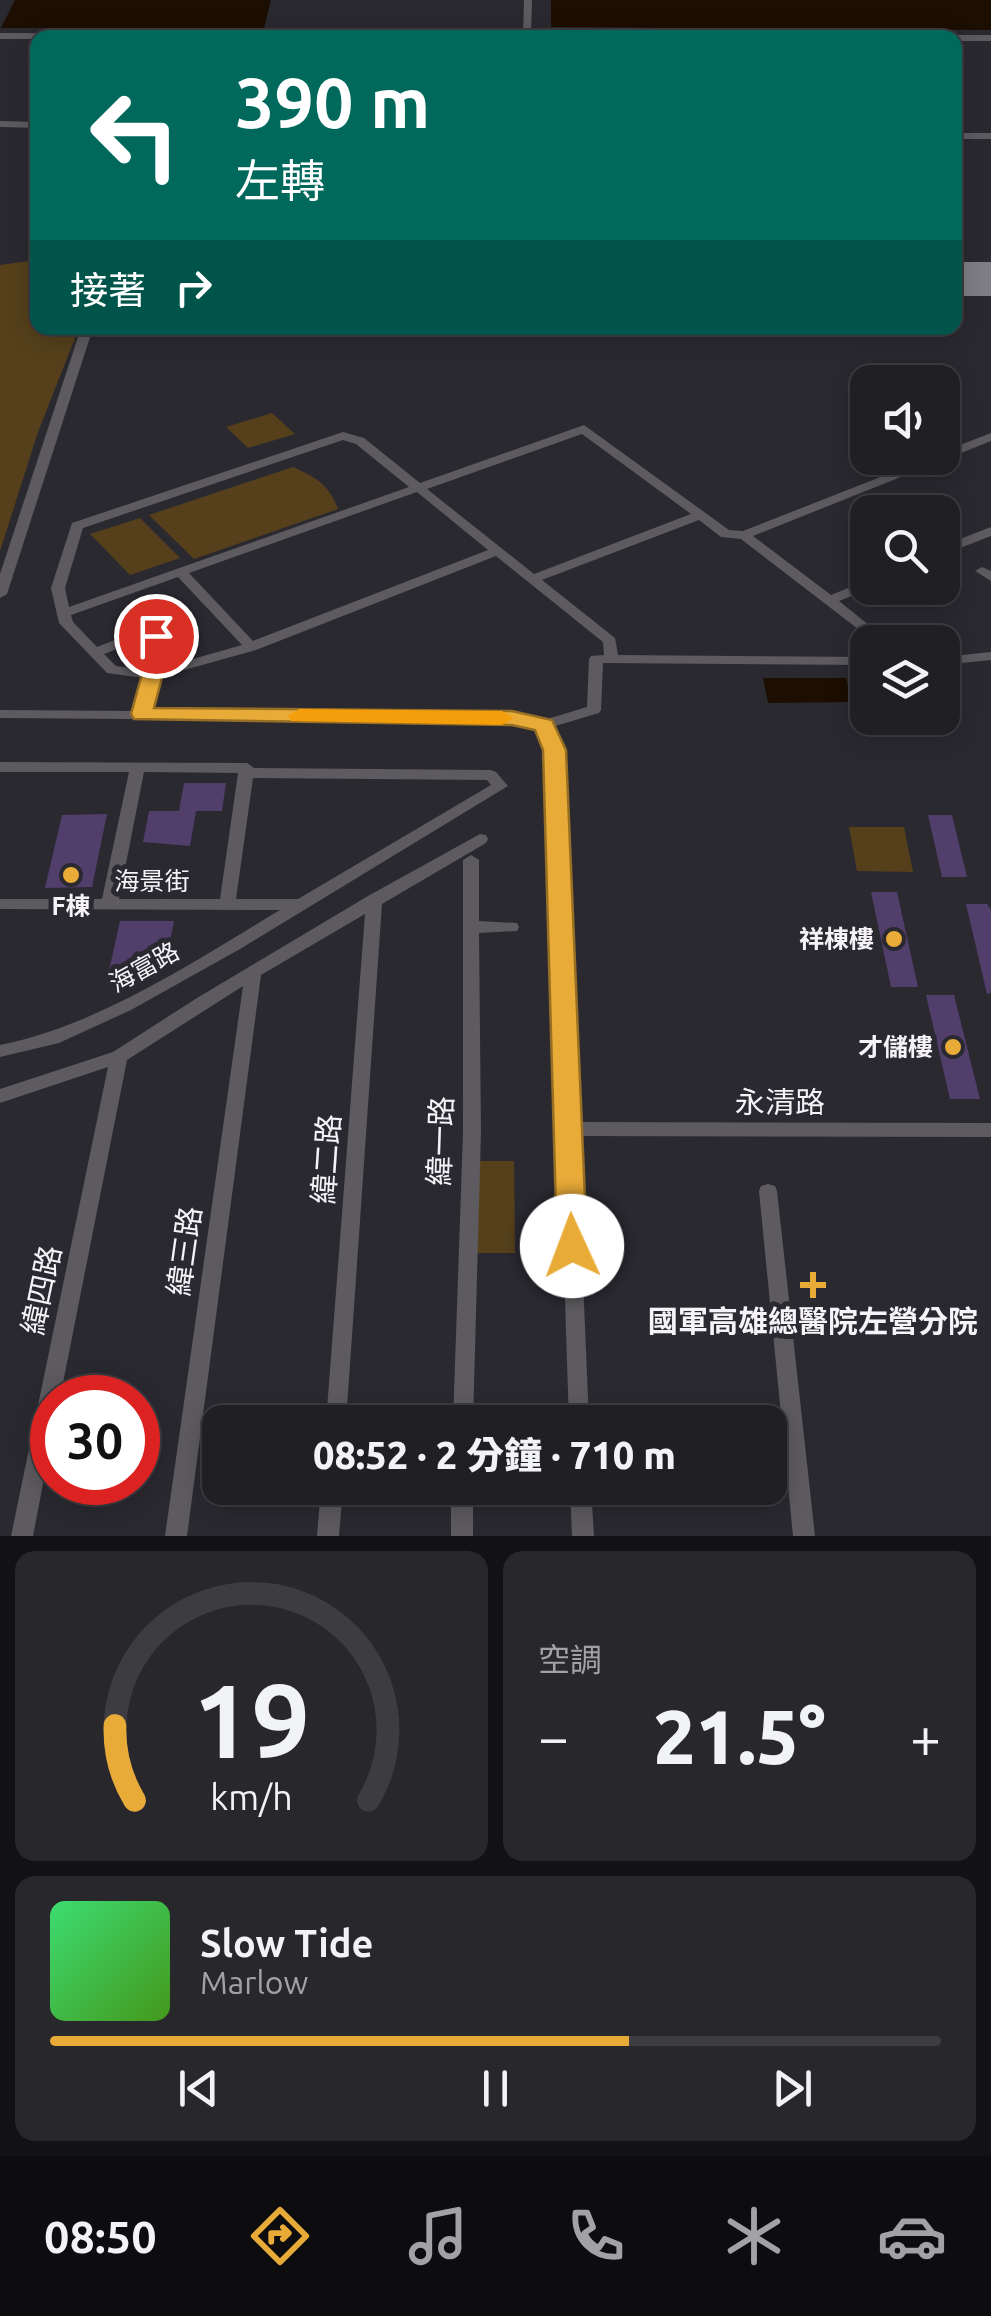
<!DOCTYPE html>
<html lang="zh-TW">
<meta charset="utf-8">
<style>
:root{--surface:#201f24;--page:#28272c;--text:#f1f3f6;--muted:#a2a2a6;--line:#3d3d41;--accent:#e9ab38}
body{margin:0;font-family:Ubuntu,"Noto Sans TC",sans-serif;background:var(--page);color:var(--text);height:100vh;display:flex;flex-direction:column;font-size:38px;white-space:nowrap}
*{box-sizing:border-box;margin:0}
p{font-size:32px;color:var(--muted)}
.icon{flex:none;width:55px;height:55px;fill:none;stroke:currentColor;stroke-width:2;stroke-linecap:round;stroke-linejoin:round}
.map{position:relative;height:1536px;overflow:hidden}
.details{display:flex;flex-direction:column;gap:15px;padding:15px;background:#121114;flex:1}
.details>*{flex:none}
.hud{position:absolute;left:30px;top:30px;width:932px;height:305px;border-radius:20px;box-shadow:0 5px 25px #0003,0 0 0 2px var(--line);background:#00695c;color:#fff;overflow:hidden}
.controls{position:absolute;left:850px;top:365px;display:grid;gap:20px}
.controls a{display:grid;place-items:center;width:110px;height:110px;border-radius:20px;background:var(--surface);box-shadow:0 5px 25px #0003,0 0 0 2px var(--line);font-size:50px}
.speed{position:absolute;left:30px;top:1375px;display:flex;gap:20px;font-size:50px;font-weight:700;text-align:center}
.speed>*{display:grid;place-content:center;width:130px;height:130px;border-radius:50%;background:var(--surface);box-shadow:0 5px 25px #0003,0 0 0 2px var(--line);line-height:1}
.speed .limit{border:15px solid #d22;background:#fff;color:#111}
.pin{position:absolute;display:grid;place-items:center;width:85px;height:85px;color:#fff;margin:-42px;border:5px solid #fff;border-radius:50%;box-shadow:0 2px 10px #0007}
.me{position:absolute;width:110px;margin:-55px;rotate:358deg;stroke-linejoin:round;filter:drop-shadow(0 0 8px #0008)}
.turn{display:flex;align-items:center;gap:35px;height:210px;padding:0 40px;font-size:45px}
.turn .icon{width:130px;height:130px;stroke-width:2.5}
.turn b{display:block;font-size:70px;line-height:85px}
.then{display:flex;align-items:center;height:95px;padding:0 40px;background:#0003;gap:20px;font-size:38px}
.big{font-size:75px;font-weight:800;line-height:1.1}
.details .tile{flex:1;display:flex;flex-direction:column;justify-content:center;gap:15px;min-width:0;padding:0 35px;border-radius:20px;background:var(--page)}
.details .dial{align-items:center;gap:0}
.dial svg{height:260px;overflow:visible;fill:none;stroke:var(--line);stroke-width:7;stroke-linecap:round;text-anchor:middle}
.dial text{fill:var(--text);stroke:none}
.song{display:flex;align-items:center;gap:30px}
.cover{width:120px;height:120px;border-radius:15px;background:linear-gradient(135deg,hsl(140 70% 55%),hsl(100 70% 35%))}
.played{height:10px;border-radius:5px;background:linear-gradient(90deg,var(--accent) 65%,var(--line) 65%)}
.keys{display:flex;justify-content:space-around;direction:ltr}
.heat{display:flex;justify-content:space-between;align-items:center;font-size:55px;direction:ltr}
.details .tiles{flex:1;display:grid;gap:15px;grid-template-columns:1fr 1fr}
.tile:last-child{grid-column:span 2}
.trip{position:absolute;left:202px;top:1405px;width:585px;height:100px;border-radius:20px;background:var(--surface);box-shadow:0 5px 25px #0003,0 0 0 2px var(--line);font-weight:800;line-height:100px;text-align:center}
.tabs{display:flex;height:160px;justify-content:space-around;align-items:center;background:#0d0c0e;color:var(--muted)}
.tabs .icon{width:70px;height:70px}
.tabs .active{color:var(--accent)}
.tabs b{font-size:45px;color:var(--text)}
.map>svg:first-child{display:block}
</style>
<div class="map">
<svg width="991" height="1536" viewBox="0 0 991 1536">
<rect width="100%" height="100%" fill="#2b2930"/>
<g fill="#55401b">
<polygon points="37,260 38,328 79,328 38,432 0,551 0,265"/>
<polygon points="272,413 295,434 248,448 226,427"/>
<path d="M293,467C317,478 328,484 338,509L194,559L149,515Z"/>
<polygon points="140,518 180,558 130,575 90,534"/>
<polygon points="849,827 904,827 913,872 857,871"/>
<polygon points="474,1161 514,1161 515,1253 473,1253"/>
</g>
<g fill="#1c0e00">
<polygon points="15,0 271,0 264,28 1,28"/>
<polygon points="551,0 991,0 991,30 551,27"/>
<polygon points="763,678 846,678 852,702 768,703"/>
</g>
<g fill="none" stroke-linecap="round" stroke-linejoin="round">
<rect fill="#807e85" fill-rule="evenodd" x="955" y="262" width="36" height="34"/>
</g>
<g fill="#513e6b">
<polygon points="184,783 226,783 222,811 196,811 190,846 143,842 149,811 179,811"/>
<polygon points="107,814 92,887 45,888 62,815"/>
<polygon points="928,815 952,815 967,877 942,877"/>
<polygon points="871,892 897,892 918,987 891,987"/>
<polygon points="966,904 987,904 991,910 991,993 987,994"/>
<polygon points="120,921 174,921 166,962 150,961 147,973 128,973 126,984 106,984"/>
<polygon points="926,995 954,995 980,1099 950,1099"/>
</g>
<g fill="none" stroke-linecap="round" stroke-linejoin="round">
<g fill="#5d5b5f" fill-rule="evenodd">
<polygon points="524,0 532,0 531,35 855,35 859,38 0,39 0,33 523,35"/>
<polygon points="955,35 991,35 991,41 955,41 955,38 951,38"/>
<polygon points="0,121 38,122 38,128 0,127"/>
<rect x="955" y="133" width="36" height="6"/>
<polygon points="81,328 93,328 7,594 0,598 0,574"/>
<path d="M584,425L729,530L743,531L929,458H942V452L991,433V441L753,536L831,595L868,580V588H871L839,601L890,642H875L741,539L721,537L699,520L542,580L615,638L618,655L868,657V665L603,663L601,710L599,713L552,727L561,750L577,1122L991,1123V1137L577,1136L589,1422H569L547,750L538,728L512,722L0,718V710L136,711L144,678L107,673L59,623L51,588L72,523L343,432L364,438L420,483ZM582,434L691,514L534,574L427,489ZM343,440L356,444L409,487L69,607L65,588L83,528ZM417,492L488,550L253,641L189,573ZM496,556L603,642L604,655L591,656L589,659L587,707L544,720L512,714L150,711L159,677L256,650ZM178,577L242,645L161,668L168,639L189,634L196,618L175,606L144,613L138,628L140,630L97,647L73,622L71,615ZM173,615L182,619L178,628L164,631L152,626L155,619ZM150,636L155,638L146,670L116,666L104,654Z"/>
<polygon points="878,497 902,512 888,512 872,501"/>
<polygon points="991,527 991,536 942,555 942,546"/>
<polygon points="982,567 991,571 991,581 975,571"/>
<polygon points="991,652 991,660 942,665 942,657"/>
<path d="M0,762L247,763L254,768L491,770L496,772L508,786L240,949L131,1010L59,1043L0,1057V1045C99,1025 194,962 280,910L0,909V899H102L129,772H0ZM144,772L238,773L220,899H119ZM253,778L487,780L491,785L298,899H236Z"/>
<polygon points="480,834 486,835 488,839 486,843 382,904 346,1422 326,1422 365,914 261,975 187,1536 165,1536 243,986 127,1060 60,1398 52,1398 52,1437 33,1536 11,1536 108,1067 0,1103 0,1089 113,1052 197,998 368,896"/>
<polygon points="471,855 479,860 479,921 517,923 519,927 517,931 479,933 481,1132 473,1422 453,1422 463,1132 463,860"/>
<polygon points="768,1184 775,1186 777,1191 815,1536 793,1536 759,1191 761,1186"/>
<polygon points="321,1488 343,1488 339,1536 317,1536"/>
<rect x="451" y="1488" width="22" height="48"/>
<polygon points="570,1488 591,1488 594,1536 572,1536"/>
</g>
</g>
<polygon fill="#e9ab38" stroke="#976f24" stroke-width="2.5" points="156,629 173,636 154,708 512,711 552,720 566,750 587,1246 582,1254 572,1258 562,1254 557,1246 543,750 535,730 512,725 134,719 131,714 151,641 146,636"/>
<polygon fill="#f59e0b" points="299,709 502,711 513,718 502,725 291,721 288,716"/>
<g fill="#e9ab38" stroke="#2b2930" stroke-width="4">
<circle cx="71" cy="875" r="10"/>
<circle cx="894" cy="939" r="10"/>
<circle cx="953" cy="1047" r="10"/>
<path d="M808 1270h10v10h10v10h-10v10h-10v-10h-10v-10h10z"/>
</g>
<g text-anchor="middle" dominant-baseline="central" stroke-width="10" stroke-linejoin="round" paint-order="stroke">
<g font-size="25" fill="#f5f3f8" stroke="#2b2930">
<text x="152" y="881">海景街</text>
<text transform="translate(144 967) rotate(-29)">海富路</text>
</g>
<g font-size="25" font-weight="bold" fill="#f5f3f8" stroke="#2b2930" text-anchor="end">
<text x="71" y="906" text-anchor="middle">F棟</text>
<text x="874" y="939">祥棟樓</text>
<text x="933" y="1047">才儲樓</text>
</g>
<g font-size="30" fill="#f5f3f8" stroke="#2b2930">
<text x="780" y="1102">永清路</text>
<text transform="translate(440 1141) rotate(-88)">緯一路</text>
<text transform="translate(326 1159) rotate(-86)">緯二路</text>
<text transform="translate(184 1251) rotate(-82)">緯三路</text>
<text transform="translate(41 1290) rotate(-78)">緯四路</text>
</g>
<g font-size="30" font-weight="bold" fill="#f5f3f8" stroke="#2b2930">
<text x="813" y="1321">國軍高雄總醫院左營分院</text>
</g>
</g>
</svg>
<div class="controls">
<a><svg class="icon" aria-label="sound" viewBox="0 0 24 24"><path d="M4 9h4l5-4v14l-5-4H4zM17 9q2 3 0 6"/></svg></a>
<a><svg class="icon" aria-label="search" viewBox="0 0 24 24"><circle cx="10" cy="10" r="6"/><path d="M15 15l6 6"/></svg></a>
<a><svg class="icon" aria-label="layers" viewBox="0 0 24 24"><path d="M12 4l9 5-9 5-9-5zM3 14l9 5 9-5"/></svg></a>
</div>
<div class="speed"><div class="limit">30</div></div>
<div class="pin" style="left:156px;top:636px;background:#d93025"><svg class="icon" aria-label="arrive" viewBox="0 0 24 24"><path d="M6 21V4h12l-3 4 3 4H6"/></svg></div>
<svg class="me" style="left:572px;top:1246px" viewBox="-20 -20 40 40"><circle r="19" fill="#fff"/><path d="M0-13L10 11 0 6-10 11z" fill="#e9ab38"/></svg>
<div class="trip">08:52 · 2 分鐘 · 710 m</div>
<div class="hud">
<div class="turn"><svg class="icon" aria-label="left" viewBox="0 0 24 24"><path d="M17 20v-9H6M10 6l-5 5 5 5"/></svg><div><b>390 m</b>左轉</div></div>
<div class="then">接著<svg class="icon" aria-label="right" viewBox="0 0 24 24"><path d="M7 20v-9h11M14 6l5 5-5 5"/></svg></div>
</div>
</div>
<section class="details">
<div class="tiles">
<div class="tile dial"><svg viewBox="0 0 100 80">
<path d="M14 69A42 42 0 1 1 86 69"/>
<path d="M14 69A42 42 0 0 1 8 46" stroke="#e9ab38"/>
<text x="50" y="56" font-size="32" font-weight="700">19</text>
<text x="50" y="72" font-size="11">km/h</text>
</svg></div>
<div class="tile"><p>空調</p>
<div class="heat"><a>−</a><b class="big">21.5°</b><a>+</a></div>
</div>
<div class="tile">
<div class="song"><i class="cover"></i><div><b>Slow Tide</b><p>Marlow</p></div></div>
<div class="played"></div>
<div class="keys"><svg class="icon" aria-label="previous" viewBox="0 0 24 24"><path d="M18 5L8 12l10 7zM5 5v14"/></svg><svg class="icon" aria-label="pause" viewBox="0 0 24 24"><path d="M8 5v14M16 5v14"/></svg><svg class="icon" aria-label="next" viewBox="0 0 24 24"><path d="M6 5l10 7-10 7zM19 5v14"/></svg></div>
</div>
</div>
</section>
<nav class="tabs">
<b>08:50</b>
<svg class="icon active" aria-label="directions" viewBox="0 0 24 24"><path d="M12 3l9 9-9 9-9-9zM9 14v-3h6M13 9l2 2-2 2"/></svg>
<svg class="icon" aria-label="music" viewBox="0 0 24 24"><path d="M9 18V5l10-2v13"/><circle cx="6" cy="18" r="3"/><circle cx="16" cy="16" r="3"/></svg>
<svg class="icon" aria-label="phone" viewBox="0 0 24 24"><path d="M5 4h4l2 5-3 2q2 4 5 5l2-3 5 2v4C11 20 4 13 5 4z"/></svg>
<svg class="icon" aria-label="climate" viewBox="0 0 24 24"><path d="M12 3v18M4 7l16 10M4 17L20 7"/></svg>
<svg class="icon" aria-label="car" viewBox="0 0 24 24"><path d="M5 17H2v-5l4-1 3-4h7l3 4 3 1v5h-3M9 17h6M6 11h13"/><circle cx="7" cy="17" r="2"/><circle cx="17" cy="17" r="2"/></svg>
</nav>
